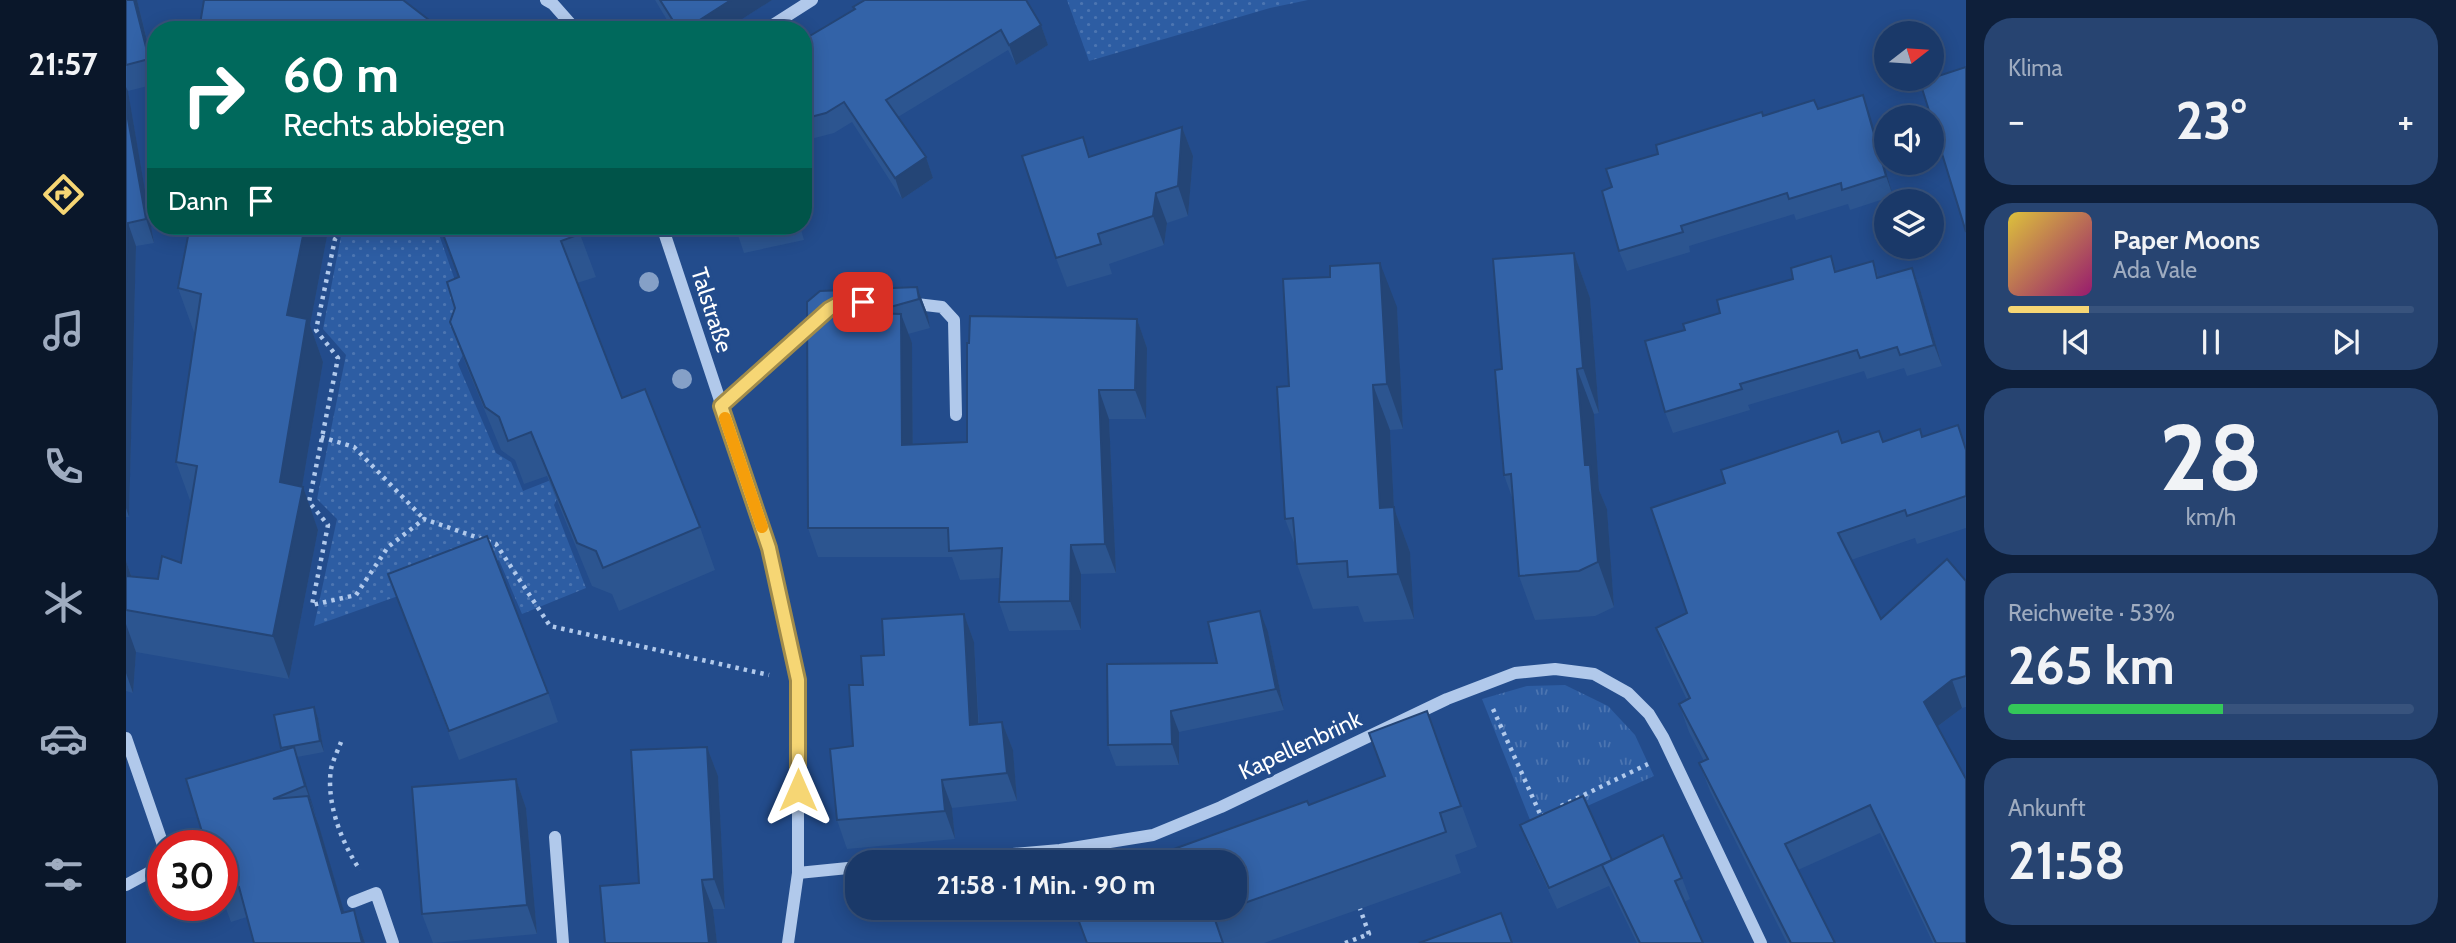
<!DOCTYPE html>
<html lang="de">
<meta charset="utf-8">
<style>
:root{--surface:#1a3969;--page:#274471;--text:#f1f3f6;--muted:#9facc0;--line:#38537d;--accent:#f6d674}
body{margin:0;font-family:Cabin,sans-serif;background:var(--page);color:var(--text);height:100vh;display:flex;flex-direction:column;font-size:26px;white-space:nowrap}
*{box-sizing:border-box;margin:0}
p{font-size:23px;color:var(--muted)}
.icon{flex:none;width:38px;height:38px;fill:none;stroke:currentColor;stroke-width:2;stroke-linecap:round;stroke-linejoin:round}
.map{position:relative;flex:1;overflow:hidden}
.drawer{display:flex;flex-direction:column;gap:18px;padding:18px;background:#0e1f3a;width:490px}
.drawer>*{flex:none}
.hud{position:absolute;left:21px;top:21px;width:665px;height:214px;border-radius:28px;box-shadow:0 4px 18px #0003,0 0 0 2px var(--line);background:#00695c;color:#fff;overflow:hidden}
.needle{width:46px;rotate:73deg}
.tools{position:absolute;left:1748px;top:21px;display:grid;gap:14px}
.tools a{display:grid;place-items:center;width:70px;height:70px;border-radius:50%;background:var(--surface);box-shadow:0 4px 18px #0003,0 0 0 2px var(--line);font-size:35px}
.speed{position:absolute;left:21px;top:830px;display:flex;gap:14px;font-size:35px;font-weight:700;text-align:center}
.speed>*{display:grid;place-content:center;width:91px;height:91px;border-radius:50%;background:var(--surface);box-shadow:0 4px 18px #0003,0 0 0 2px var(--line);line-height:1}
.speed .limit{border:10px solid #d22;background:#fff;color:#111}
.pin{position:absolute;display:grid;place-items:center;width:60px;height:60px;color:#fff;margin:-30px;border-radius:14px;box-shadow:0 4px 10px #0006}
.me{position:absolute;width:77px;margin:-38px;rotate:0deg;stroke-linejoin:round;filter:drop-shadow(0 0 5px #0008)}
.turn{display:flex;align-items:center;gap:24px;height:147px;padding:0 21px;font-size:32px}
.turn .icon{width:91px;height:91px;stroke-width:2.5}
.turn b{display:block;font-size:49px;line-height:60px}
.then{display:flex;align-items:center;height:66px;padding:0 21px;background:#0003;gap:14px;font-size:26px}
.big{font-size:52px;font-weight:700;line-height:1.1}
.drawer .tile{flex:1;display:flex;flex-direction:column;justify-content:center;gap:10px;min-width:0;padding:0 24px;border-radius:28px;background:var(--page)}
.drawer .dial{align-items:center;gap:0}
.dial b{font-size:91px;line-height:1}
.song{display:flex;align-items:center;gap:21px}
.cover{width:84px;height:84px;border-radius:10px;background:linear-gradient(135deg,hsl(50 70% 55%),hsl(320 70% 35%))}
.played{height:7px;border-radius:4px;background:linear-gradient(90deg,var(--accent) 20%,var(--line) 20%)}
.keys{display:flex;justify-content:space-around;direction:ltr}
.heat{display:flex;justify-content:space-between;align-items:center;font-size:38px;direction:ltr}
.charge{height:10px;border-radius:5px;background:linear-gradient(90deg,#34c759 53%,var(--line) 0)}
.trip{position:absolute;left:719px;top:850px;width:402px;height:70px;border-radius:28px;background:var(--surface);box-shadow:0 4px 18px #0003,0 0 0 2px var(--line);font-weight:700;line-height:70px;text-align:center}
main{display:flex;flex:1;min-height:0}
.menu{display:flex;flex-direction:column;width:126px;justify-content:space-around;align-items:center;background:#0a172a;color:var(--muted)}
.menu .icon{width:49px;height:49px}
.menu .on{color:var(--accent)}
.menu b{font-size:32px;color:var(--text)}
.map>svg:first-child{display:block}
</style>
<main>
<nav class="menu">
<b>21:57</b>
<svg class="icon on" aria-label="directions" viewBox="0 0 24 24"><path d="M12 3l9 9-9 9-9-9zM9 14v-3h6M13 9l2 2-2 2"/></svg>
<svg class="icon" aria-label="music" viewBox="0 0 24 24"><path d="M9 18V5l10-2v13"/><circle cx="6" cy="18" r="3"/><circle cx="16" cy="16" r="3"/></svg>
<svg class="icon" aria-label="phone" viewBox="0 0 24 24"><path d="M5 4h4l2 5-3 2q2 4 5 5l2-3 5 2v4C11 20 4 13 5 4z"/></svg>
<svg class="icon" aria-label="climate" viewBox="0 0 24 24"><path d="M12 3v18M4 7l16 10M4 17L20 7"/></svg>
<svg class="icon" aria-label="car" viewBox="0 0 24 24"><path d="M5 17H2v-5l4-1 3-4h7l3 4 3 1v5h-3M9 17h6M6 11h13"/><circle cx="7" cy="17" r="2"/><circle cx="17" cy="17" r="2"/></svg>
<svg class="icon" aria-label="filters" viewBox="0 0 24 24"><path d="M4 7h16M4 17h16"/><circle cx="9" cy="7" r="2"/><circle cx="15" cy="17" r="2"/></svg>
</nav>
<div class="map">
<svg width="1840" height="943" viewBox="0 0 1840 943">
<defs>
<pattern id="grass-dots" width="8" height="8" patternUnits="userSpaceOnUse" patternTransform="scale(1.75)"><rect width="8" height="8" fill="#2d5da3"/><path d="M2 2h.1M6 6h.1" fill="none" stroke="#4c75b1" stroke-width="1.8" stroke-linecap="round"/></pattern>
<pattern id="park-tufts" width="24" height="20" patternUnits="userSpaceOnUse" patternTransform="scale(1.75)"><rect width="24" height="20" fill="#2d5da3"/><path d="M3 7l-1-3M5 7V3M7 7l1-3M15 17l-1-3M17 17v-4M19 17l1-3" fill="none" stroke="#4c75b1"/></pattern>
</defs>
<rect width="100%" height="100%" fill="#234c8c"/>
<g fill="url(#grass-dots)">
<polygon points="941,0 1182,0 1144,8 963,61"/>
<polygon points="217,226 310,226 332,289 339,351 332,364 370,453 385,462 397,491 430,478 435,490 428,505 460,588 396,614 373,560 188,626 211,519 191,499 220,355 197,329"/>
</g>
<polygon fill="url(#park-tufts)" points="1439,685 1482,706 1509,735 1528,776 1408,830 1356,699 1401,686"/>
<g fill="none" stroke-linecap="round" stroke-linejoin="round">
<g stroke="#b1c9eb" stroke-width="4.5" stroke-dasharray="3.5 5" stroke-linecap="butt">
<polyline points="356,30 360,25"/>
<polyline points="222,226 209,239 190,330 212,358 183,502 202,525 186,605 230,595 262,547 298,519 370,544 424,626 643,675"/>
<polyline points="195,437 228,447 298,519"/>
<polyline points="1367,709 1415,816 1418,815"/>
<path d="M215,742C212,750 207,760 205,769C200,802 215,842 234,870"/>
<polyline points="1435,806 1522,764"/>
<polyline points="1219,943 1243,934 1233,906"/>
</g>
<g stroke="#b1c9eb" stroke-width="12">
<polyline points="420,0 427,4 450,30"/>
<polyline points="639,30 686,0"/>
<polyline points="536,226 643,548 672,680 672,873 662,943"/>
<polyline points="782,303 816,307 828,320 830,415"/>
<polyline points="595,406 692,319"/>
<polyline points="0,738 37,845"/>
<polyline points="429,837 437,943"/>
<polyline points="782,863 934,850 1027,835 1095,807 1321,699 1389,673 1429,669 1468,674 1502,693 1523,714 1537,737 1635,943"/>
<polyline points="672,873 732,867"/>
<polyline points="0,885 37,865"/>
<polyline points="227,902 250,893 267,943"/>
</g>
</g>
<g fill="#85a0c7">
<circle cx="523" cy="282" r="10"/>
<circle cx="556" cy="379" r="10"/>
</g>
<g fill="#2c5590">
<polygon points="0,0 11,0 30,75 30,84 2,91 28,243 10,246 3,517 0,517"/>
<polygon points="529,0 646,0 599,30 547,30"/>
<polygon points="915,25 922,45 890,65 882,50 772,117 800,157 807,178 776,199 726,122 708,133 677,141 677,40"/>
<polygon points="1692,109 1744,115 1767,196 1724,210 1722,204 1670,220 1668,214 1563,246 1564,252 1501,271 1493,251 1486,187 1532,154 1638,116"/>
<polygon points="1056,127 1067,156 1062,216 1041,223 1038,245 983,264 986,274 941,287 930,258 957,137 964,156"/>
<polygon points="64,226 203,226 184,325 197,362 176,487 192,530 163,679 10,652 7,693 0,691 0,561 6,577 32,579 55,563 65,503 50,462 69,332 68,332 52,288"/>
<polygon points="451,226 470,277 451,283 496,398 574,527 589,570 493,611 486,594 466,586 421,476 398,484 389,460 375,450 340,365 324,322 329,308 333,277"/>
<polygon points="609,226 674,226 678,240 618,253"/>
<polygon points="1448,253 1464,298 1473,413 1468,414 1471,461 1473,490 1481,509 1488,607 1469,616 1409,620 1393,576 1387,500 1378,475 1376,369"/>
<polygon points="1705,256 1710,271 1747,261 1753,278 1786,268 1794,289 1816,366 1781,376 1778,368 1741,379 1738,371 1622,405 1624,410 1547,433 1539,412 1559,330 1667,279"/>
<polygon points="1204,277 1271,307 1277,429 1264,430 1268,508 1284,552 1288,619 1238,622 1232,606 1187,609 1171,564 1170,548 1159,519 1163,386"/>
<polygon points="791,287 802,316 804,328 782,334 786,343 787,445 841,442 1011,319 1021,348 1020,419 983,419 990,573 955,574 955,630 883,631 873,602 874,578 834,580 826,557 692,557 682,528 681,302"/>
<polygon points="1832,425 1840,448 1840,528 1791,544 1789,538 1725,560 1755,619 1840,581 1840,707 1836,708 1811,727 1840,943 1807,943 1754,833 1672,870 1709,943 1661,943 1584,791 1573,763 1578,761 1563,732 1553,704 1561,700 1540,656 1530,628 1561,613 1716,443 1757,442 1797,437"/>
<polygon points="262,574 422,693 432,722 333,760"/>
<polygon points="838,614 848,642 853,724 876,722 887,750 891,801 826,808 829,839 721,849 711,820 727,746 737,685 758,655"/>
<polygon points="1142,632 1158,710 1053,732 1053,765 990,766 982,745 1091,663"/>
<polygon points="188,707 192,718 198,752 171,757 178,777 218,912 228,910 239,943 128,943 121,917 105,922 96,898 96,845 155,751 155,748"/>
<polygon points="1301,711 1351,847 1329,855 1335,873 1138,943 961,943 948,908 1110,908 1110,863 1183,805 1259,776"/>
<polygon points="581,747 592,776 599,909 587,909 591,943 479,943 513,883"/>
<polygon points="390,779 400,808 411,934 307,943 296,914"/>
<polygon points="1394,825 1486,860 1556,878 1564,899 1558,902 1577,943 1511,943 1483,886 1431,909 1402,846"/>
</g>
<g fill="#244576">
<polygon points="8,0 11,0 30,77 23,59"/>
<polygon points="605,0 646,0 599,30 558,30"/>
<polygon points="915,25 922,45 890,65 883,45"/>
<polygon points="0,87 2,91 28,243 20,219 0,108"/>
<polygon points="1737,95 1744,115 1767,196 1760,176"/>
<polygon points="1056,127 1067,156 1062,216 1052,186"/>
<polygon points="800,157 807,178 776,199 769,178"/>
<polygon points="1030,193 1041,223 1038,245 1027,216"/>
<polygon points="2,223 10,246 3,517 0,508 0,284"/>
<polygon points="179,226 203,226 184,325 197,362 175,493 177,487 192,530 163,679 147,636 161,315"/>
<polygon points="1448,253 1464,298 1473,413 1457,368"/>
<polygon points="1254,263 1271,307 1277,429 1261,384"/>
<polygon points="1786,268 1794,289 1816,366 1808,345"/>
<polygon points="791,287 802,316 804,328 793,299"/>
<polygon points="775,314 786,343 787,474 776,445"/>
<polygon points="1011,319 1021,348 1020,419 1009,390"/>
<polygon points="1451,369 1468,414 1473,490 1481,509 1488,607 1472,562 1459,465"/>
<polygon points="1247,385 1264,430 1268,508 1284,552 1288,619 1272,574 1254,508"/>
<polygon points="973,390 983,419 990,573 979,544"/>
<polygon points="945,545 955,574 955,630 944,601"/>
<polygon points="0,561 8,584 0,601"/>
<polygon points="1134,611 1142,632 1158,710 1150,689"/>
<polygon points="838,614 848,642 854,753 844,725"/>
<polygon points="0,624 10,652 7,693 0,673"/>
<polygon points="1826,680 1836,708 1808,729 1798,702"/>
<polygon points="188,707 192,718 198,752 194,741"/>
<polygon points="1045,711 1053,732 1053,765 1046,744"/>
<polygon points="876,722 887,750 891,801 881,773"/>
<polygon points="168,747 178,777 190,816 179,786"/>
<polygon points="581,747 592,776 599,909 588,879"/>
<polygon points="390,779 400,808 411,934 401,905"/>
<polygon points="816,780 826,808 829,839 819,811"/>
<polygon points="182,796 193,826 227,942 216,913"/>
<polygon points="576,880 587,909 591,943 583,943"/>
<polygon points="228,910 239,943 236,943"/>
</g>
<g fill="#3363a8" stroke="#244576" stroke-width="2">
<polygon points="0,0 8,0 23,59 0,65"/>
<polygon points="78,0 277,0 316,30 73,30"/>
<polygon points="534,0 605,0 558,30 553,30"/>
<polygon points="739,0 900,0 915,25 883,45 875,30 760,100 800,157 769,178 718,102 700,113 677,119 677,40 729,9 727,7"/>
<polygon points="1840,67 1840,232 1806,121 1806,117 1805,117 1794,82"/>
<polygon points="1737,95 1760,176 1716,190 1715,183 1663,199 1661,193 1555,226 1557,232 1493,251 1476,191 1486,187 1480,169 1532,154 1530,145 1636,112 1637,116 1688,100 1692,109"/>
<polygon points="0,108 20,219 2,223 0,284"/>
<polygon points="1056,127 1052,186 1030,193 1027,216 972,234 975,244 930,258 896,156 957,137 963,157"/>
<polygon points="64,226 179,226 161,315 181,319 154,482 177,487 147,636 0,610 0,576 32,579 36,556 55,563 71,466 50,462 75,294 52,288"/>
<polygon points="314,226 451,226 454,234 435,241 496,398 519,389 574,527 477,568 470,551 451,543 405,432 382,441 373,417 359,407 324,322 329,308 321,282 333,277"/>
<polygon points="609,226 644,226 610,233"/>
<polygon points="1448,253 1457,368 1451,369 1455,416 1459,465 1464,465 1472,562 1453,571 1393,576 1385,474 1378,475 1369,370 1376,369 1367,259"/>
<polygon points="1705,256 1709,272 1747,261 1751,278 1786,268 1808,345 1774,355 1771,347 1734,358 1731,350 1614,384 1616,389 1539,412 1519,341 1559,330 1557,324 1594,313 1591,300 1667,279 1665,268"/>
<polygon points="1254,263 1261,384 1247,385 1254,508 1268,507 1272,574 1222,577 1221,561 1171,564 1167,518 1159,519 1151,387 1163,386 1157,279 1204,277 1204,266"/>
<polygon points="791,287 793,299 743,313 775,314 776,445 841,442 841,343 843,343 844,316 1011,319 1009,390 973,390 979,544 945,545 944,601 873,602 876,548 823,551 822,528 682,528 681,302 694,291"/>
<polygon points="1832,425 1840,450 1840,496 1781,516 1779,510 1712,533 1755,619 1821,559 1840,581 1840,676 1826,680 1798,702 1840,779 1840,943 1810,943 1744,805 1659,844 1709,943 1665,943 1573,763 1582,759 1553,704 1564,698 1530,628 1561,613 1525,508 1599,483 1595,470 1712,431 1716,443 1753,431 1757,442 1794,429 1796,437"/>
<polygon points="361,536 422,693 323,731 262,574"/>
<polygon points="1134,611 1150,689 1045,711 1046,744 982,745 981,664 1091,663 1082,622"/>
<polygon points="838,614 844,725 876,722 881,773 816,780 819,811 711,820 704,749 727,746 723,685 737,685 735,656 758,655 756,619"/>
<polygon points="188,707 194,741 155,748 148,715"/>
<polygon points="1301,711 1335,806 1314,813 1320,832 1110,906 1110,863 1009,863 1181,801 1183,805 1259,776 1243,733"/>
<polygon points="168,747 179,786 147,799 182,796 216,913 228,910 236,943 128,943 113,887 96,892 96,845 80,845 60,779"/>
<polygon points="581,747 588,879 576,880 583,943 479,943 474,886 513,883 505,750"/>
<polygon points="390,779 401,905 296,914 286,787"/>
<polygon points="1457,796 1486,860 1423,888 1394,825"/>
<polygon points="1537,835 1556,878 1549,881 1577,943 1514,943 1476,865"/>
<polygon points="948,908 1102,908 1087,914 1097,943 961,943"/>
<polygon points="1375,913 1386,943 1293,943"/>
</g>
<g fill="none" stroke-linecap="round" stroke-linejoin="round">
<defs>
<polyline id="route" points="672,790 672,680 643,548 595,406 703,309 712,304 737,302"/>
</defs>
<use href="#route" stroke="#a08b4b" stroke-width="18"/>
<use href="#route" stroke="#f6d674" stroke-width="12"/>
<polyline stroke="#f59e0b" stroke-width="12" points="599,418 636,527"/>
</g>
<g text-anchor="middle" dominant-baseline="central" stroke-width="7" stroke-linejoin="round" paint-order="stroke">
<g font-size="23" fill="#fff" stroke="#234c8c">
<text transform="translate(586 310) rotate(72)">Talstraße</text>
<text transform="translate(1174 745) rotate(-25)">Kapellenbrink</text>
</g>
</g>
</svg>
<div class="tools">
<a><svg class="needle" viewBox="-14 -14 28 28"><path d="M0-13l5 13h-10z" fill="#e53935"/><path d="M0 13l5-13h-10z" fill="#9facc0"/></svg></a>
<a><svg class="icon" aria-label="sound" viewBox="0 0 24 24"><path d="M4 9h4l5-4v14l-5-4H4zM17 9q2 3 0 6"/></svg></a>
<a><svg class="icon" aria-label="layers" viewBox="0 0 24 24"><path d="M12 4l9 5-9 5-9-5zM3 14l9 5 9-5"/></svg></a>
</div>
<div class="speed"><div class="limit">30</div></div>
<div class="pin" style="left:737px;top:302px;background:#d93025"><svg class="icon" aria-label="arrive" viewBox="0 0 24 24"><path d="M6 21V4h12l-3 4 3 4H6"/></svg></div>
<svg class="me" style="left:672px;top:790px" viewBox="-20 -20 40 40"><path d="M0-17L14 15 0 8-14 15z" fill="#f6d674" stroke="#fff" stroke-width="4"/></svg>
<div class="trip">21:58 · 1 Min. · 90 m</div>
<div class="hud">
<div class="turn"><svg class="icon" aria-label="right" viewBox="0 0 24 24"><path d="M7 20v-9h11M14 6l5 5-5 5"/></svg><div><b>60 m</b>Rechts abbiegen</div></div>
<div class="then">Dann<svg class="icon" aria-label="arrive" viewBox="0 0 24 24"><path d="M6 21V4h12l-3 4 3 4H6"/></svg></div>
</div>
</div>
<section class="drawer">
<div class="tile"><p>Klima</p>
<div class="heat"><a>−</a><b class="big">23°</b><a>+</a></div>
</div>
<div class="tile">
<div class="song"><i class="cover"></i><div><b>Paper Moons</b><p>Ada Vale</p></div></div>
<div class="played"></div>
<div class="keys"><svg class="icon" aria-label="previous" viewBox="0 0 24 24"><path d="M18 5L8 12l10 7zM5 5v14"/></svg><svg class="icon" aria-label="pause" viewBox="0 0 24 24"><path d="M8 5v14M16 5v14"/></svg><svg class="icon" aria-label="next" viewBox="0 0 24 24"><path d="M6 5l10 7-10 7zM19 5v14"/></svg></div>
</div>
<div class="tile dial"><b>28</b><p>km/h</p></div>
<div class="tile"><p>Reichweite · 53%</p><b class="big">265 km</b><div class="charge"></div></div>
<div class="tile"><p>Ankunft</p><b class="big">21:58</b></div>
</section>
</main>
